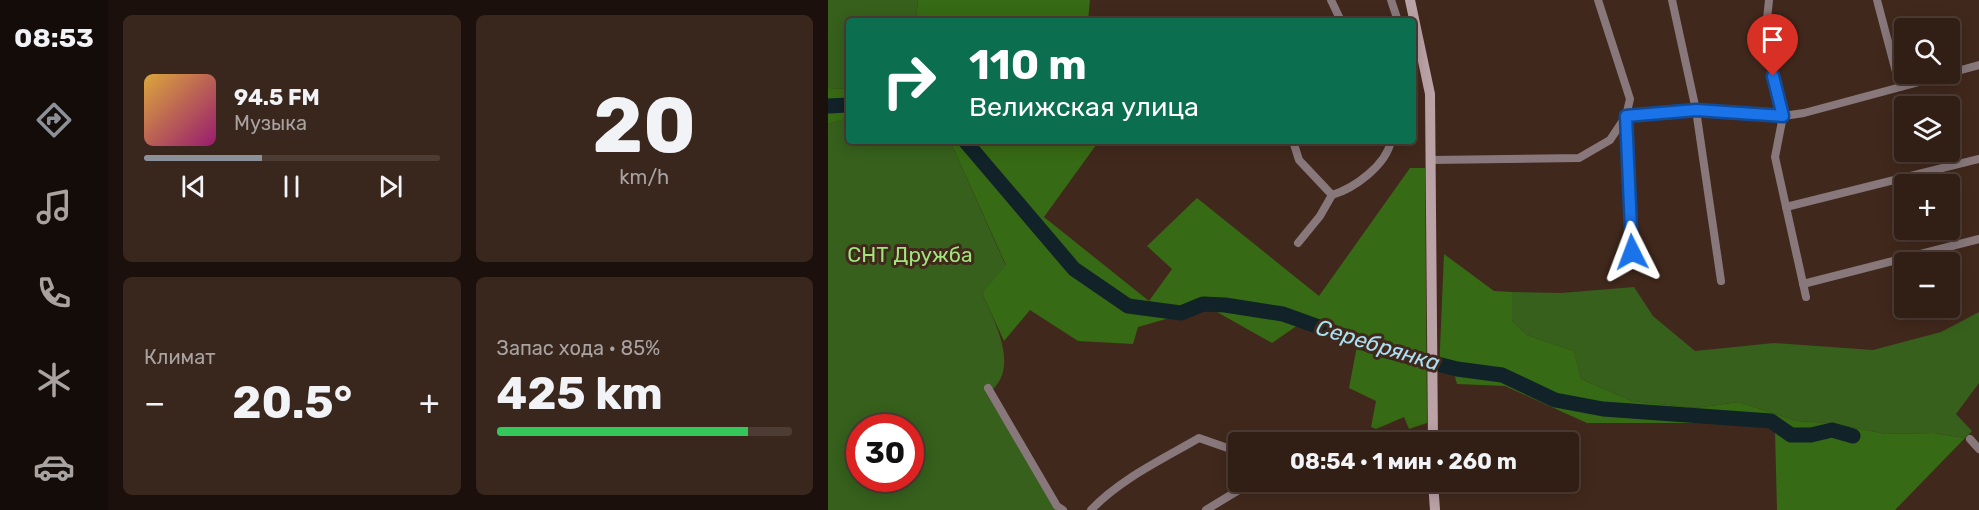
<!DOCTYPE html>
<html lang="ru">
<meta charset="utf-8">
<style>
:root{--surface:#311e15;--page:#39271e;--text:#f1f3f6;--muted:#a8a2a0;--line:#4c3c34;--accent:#8c9099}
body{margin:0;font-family:Rubik,sans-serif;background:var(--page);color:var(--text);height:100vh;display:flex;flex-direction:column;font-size:22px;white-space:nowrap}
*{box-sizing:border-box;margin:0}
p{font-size:20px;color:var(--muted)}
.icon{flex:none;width:33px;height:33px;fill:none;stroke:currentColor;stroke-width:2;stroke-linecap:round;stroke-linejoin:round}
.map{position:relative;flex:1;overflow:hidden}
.drawer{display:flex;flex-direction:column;gap:15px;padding:15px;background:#1b100c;width:720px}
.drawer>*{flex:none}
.top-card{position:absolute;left:18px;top:18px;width:570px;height:126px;border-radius:6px;box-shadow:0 3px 15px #0003,0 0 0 2px var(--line);background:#0b6e4f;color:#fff;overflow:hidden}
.controls{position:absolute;left:1066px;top:18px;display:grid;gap:12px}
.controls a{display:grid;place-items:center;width:66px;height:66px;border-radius:6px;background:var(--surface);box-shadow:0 3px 15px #0003,0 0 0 2px var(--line);font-size:30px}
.speed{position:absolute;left:18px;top:414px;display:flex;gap:12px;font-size:30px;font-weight:700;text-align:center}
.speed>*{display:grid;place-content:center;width:78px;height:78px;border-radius:50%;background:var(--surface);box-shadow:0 3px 15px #0003,0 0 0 2px var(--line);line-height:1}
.speed .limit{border:9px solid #d22;background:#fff;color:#111}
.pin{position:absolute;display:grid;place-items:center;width:51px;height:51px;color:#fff;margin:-62px -26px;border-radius:50% 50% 50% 0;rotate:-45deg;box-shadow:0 0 6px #0007}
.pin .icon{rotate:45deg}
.me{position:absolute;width:66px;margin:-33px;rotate:357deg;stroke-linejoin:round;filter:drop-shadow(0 0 4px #0008)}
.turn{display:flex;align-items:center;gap:21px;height:126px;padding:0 24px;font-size:27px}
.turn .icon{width:78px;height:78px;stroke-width:2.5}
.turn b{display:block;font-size:42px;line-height:51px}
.big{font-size:45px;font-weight:700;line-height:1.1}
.drawer .card{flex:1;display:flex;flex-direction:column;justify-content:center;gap:9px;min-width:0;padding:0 21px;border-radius:9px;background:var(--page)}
.drawer .dial{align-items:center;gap:0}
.dial b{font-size:78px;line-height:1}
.song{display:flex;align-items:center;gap:18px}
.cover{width:72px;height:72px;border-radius:9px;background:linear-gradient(135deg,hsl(40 70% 55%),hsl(320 70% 35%))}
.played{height:6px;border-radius:3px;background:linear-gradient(90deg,var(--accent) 40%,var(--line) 40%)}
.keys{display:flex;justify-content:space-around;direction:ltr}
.heat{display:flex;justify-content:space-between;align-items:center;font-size:33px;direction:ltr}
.charge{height:9px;border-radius:4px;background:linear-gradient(90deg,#34c759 85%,var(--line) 0)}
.drawer .tiles{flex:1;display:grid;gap:15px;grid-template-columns:repeat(2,1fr)}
.trip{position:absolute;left:400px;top:432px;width:351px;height:60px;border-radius:6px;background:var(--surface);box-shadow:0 3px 15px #0003,0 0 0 2px var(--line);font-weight:700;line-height:60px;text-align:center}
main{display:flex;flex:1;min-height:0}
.menu{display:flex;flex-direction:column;width:108px;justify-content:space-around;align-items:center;background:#140c08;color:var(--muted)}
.menu .icon{width:42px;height:42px}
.menu .active{color:var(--accent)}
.menu b{font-size:27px;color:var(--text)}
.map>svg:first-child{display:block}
</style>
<main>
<nav class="menu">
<b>08:53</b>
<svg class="icon active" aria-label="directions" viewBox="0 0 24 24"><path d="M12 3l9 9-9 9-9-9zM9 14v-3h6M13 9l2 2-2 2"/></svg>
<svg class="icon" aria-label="music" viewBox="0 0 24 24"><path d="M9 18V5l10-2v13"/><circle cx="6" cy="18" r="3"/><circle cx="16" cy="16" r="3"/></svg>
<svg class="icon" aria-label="phone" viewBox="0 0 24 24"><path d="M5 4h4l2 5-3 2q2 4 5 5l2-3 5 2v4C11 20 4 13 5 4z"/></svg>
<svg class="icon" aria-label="climate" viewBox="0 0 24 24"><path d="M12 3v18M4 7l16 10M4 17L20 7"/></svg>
<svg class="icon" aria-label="car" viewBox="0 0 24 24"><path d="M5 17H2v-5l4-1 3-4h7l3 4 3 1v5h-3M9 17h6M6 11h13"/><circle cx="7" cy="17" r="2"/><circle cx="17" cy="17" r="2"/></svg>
</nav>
<section class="drawer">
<div class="tiles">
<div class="card">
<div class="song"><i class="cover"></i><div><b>94.5 FM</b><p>Музыка</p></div></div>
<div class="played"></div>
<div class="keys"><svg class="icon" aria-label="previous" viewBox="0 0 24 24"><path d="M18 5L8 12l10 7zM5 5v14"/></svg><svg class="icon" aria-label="pause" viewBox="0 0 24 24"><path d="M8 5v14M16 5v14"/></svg><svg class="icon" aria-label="next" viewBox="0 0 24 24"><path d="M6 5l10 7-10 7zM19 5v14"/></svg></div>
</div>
<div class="card dial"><b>20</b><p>km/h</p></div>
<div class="card"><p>Климат</p>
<div class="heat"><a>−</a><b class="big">20.5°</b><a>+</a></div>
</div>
<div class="card"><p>Запас хода · 85%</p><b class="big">425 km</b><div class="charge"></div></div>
</div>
</section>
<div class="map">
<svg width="1151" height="510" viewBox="0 0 1151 510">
<rect width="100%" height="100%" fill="#41281c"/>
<g fill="#36601c" fill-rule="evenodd">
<polygon points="0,0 90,0 88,21 21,21 21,89 0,88"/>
<path d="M21,118V141H122L178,266L154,293C167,323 194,370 159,394L228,510H0V124ZM32,428H82V478H32Z"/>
<polygon points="806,287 825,316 867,351 946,343 1045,350 1113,332 1151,312 1151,383 1128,414 1144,431 1137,438 1105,433 1058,434 1002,423 969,421 911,402 867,408 804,401 753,379 746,351 699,335 684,321 684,292 733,293"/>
</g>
<g fill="#376a14">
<polygon points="90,0 262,0 260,21 88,21"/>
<polygon points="0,88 21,89 21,118 0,124"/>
<polygon points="122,141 271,141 216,217 321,301 344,269 319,246 369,198 491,296 582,168 597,168 599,423 581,429 576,417 548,429 543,427 548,401 521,388 529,346 470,325 444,343 380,307 310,327 305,344 250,341 202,310 176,341 154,293 178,265"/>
<polygon points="616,254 666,291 684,292 684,321 699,335 746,351 753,379 804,401 867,408 911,402 969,421 1002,423 1058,434 1105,433 1137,438 1067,510 949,510 947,431 929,423 759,423 677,386 629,384 626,373 611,372"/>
</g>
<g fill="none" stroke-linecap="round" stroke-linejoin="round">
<g stroke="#112328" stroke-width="15">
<polyline points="0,106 21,105"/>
<polyline points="137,141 246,269 300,306 353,313 375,304 397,305 455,314 555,350 629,369 674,375 727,400 775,409 943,421 963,435 983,435 1004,430 1025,436"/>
</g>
<g stroke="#88787b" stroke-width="8">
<polyline points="503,0 513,21"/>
<polyline points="563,0 570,21"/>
<polyline points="770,0 802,99 798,116 804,252"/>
<polyline points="844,0 868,110 893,281"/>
<polyline points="941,0 937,38 955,116 947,157 978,297"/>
<polyline points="1049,0 1072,87"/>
<polyline points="1122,73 1151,65"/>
<path d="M465,141L471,160L504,195C527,188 558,165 563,141"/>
<polyline points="603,160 751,158 782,140 798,116 868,110 955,116 976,113 1121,74"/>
<polyline points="958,207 1151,159"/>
<polyline points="470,243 492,216 504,195"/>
<polyline points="975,284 1151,239"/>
<polyline points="160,388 229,506 235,510"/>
<polyline points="1142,439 1151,449"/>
<path d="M263,510C292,479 335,459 371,438L411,452"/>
<polyline points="378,510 424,482"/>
</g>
<g stroke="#bba2a7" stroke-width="10">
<polyline points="582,0 602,94 605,442"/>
<polyline points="605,482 607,510"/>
</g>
</g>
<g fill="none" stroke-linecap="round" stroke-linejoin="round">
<defs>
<polyline id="route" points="804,252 798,116 868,110 955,116 945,76"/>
</defs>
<use href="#route" stroke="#114b97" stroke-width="15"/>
<use href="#route" stroke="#1a73e8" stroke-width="10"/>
</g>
<g text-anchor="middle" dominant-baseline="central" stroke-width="6" stroke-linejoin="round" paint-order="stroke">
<g font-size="21" fill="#9fe57a" stroke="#41281c">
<text x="82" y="254">СНТ Дружба</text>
</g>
<g font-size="22" font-style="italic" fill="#a8e1f3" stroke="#41281c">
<text transform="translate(550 345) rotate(17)">Серебрянка</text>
</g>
</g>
</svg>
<div class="controls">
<a><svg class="icon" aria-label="search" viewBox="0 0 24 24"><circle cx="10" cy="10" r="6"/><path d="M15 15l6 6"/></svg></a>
<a><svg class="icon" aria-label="layers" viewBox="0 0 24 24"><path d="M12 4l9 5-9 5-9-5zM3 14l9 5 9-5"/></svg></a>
<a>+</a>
<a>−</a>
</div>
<div class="speed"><div class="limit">30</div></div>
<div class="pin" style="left:945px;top:76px;background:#d93025"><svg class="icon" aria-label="arrive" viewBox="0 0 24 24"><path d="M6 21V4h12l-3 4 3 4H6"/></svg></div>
<svg class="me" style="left:804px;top:252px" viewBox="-20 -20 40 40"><path d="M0-17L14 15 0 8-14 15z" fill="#1a73e8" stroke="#fff" stroke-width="4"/></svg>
<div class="trip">08:54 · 1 мин · 260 m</div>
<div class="top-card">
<div class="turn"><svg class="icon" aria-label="right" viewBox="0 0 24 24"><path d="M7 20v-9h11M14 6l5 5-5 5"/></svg><div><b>110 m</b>Велижская улица</div></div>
</div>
</div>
</main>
